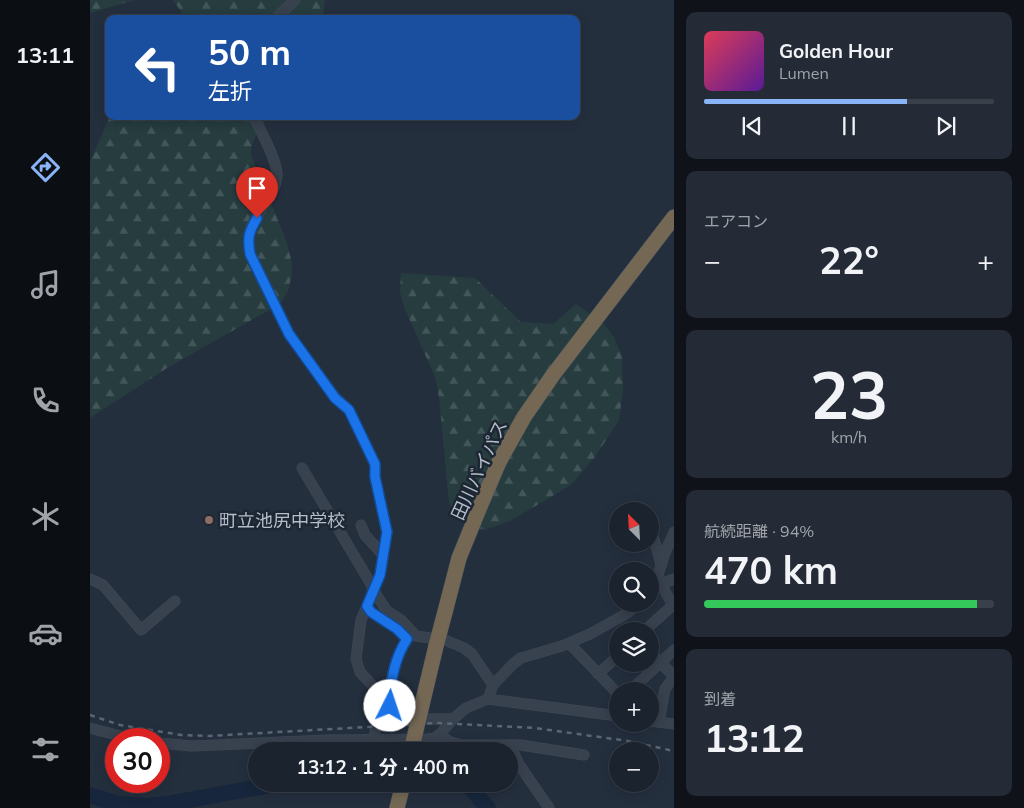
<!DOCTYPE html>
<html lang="ja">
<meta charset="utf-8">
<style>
:root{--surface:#1b232e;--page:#242b36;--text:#f1f3f6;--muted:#a0a4aa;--line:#39404a;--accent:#8ab4f8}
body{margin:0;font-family:Mulish,"Noto Sans JP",sans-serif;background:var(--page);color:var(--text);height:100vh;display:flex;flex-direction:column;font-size:19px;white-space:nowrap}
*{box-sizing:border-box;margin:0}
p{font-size:16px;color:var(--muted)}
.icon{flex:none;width:28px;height:28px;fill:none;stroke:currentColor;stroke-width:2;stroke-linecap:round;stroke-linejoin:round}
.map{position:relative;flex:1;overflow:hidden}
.details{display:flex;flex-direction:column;gap:12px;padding:12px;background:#0f1319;width:350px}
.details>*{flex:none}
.top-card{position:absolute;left:15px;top:15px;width:475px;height:105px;border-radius:10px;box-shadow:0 2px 12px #0003,0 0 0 1px var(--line);background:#1a4fa0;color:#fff;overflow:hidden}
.needle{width:32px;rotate:336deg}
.buttons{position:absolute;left:519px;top:502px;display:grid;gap:10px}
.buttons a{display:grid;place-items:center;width:50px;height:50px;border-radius:50%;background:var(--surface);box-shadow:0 2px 12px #0003,0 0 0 1px var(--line);font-size:25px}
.speed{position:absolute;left:15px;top:728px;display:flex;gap:10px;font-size:25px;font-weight:700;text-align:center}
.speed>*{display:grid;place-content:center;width:65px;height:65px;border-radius:50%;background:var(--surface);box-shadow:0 2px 12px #0003,0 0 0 1px var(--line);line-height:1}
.speed .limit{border:8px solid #d22;background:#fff;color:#111}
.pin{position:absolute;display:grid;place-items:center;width:42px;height:42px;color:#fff;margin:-51px -21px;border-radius:50% 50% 50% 0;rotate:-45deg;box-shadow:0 0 5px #0007}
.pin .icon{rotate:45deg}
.me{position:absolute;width:55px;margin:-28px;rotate:4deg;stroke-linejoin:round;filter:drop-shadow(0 0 4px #0008)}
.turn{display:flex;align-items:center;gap:18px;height:105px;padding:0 20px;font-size:22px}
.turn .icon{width:65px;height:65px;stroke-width:2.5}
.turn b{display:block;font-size:35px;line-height:42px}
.big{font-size:38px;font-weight:700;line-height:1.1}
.details .widget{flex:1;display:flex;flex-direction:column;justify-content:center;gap:8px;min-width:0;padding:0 18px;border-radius:10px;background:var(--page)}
.details .dial{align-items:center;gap:0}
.dial b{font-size:65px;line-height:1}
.song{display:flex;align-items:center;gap:15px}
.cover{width:60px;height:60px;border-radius:8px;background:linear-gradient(135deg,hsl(350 70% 55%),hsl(270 70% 35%))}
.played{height:5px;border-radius:2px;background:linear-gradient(90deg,var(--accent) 70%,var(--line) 70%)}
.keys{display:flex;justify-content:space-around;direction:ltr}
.heat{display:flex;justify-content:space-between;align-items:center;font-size:28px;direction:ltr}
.charge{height:8px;border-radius:4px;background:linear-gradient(90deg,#34c759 94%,var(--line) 0)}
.trip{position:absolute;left:158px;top:742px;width:270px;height:50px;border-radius:25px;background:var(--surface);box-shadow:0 2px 12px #0003,0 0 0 1px var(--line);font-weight:700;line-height:50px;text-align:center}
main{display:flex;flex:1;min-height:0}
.menu{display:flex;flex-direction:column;width:90px;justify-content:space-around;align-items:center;background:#0b0e12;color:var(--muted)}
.menu .icon{width:35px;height:35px}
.menu .current{color:var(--accent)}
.menu b{font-size:22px;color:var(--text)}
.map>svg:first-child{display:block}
</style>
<main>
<nav class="menu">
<b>13:11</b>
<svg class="icon current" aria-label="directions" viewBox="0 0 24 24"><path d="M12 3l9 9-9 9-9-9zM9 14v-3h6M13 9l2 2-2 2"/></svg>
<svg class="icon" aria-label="music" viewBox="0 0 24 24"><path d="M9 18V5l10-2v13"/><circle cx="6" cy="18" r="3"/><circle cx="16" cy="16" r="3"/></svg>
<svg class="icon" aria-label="phone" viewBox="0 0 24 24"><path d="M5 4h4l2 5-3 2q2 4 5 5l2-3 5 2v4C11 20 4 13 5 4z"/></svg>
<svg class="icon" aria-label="climate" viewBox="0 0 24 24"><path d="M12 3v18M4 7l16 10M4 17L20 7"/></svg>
<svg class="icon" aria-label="car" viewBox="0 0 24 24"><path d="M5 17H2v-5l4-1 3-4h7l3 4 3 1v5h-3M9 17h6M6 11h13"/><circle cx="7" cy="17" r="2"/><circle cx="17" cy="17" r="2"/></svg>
<svg class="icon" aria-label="filters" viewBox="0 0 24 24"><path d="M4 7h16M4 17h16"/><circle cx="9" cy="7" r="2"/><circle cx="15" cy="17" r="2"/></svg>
</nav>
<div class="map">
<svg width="584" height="808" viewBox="0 0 584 808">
<defs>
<pattern id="forest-firs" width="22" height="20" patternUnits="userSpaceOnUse" patternTransform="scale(1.25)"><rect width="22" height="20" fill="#263c3f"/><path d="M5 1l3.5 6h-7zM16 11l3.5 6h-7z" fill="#435659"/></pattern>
</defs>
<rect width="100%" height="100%" fill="#242f3e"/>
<g fill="url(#forest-firs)">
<polygon points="0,0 45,0 0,13"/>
<polygon points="83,0 235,0 233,19 92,19 92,13"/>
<path d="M20,116H178C171,129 160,140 161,155L196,240L202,263V274L198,291L190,304L77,368L0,418V162Z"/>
<polygon points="311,273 385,278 431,322 463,324 486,304 513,323 524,337 532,357 533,390 529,420 505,457 481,485 420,521 394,530 386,527 374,523 368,518 363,512 359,502 349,397 345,377 314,307 310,292"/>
</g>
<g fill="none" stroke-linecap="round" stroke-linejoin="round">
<g stroke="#17263c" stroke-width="16">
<polyline points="377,784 398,808"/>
<polyline points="0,795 28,804 56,806 77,804 186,784"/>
</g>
<defs>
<g id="minor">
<polyline points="185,19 205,0"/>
<path d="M164,116C171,133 186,157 187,174C187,197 163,213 159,234C158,241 159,247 160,254L199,334L245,397L259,410L285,465V477L297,533L290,575L277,606L281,612L307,629L317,639"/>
<polyline points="212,468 278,579"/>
<polyline points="271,525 275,535 293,555"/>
<polyline points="562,532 571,564"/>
<polyline points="567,577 583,605"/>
<polyline points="0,579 13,585 51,630 85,601"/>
<polyline points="571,584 584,579"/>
<polyline points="560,591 565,584 575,553 584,532"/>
<polyline points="287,596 297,611 311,620 326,636 355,640 374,648 382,654 403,685"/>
<polyline points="277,606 271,620 266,659 270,672 282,685 287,694 288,714 304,714"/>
<polyline points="554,631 584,604"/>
<path d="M320,635C306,656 293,690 304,714L315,719H363"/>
<polyline points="479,643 528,694"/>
<polyline points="560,652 582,674 583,678 575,689 569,722"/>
<polyline points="508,674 528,656"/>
<polyline points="540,691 584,650"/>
<polyline points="398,699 403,685 423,664 431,658 472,646 500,634 536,614 549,604"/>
<polyline points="560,721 584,724"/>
<polyline points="0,728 42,739"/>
<polyline points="350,734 360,742 372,745 431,745 494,755"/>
<polyline points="284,739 288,714"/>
<polyline points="69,743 102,746 236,740 338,739 345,738 350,734 363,719 376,708 398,699 528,716"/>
<polyline points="420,745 430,766 459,808"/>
</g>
<g id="highway">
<polyline points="355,612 369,558 389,509 409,462 434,417 463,375 584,217"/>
<polyline points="330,713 346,646"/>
<polyline points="307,808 313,784"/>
</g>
</defs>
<use href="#minor" stroke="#414a57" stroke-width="11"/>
<use href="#highway" stroke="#434c59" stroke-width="16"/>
<use href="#minor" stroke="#38414e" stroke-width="10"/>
<use href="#highway" stroke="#746855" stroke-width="15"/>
<polyline stroke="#5a6575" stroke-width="2.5" stroke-dasharray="5 5" stroke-linecap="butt" points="0,715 30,725 91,735 118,736 348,723 445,728 538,741 584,751"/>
<defs>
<polyline id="minor-bridge" points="278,579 287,596"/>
<g id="highway-bridge">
<polyline points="346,646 355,612"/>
<polyline points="321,751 330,713"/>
</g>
</defs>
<use href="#minor-bridge" stroke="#414a57" stroke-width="11" stroke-linecap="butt"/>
<use href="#highway-bridge" stroke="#434c59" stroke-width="16" stroke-linecap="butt"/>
<use href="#minor-bridge" stroke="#38414e" stroke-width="10"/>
<use href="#highway-bridge" stroke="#746855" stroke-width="15"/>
</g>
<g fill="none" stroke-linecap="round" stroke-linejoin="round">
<defs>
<path id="route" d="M167,218C159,232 157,237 160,254L199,334L245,398L259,410L285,464V477L297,532L290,575L277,606L281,612L307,629L317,639C304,659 300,682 300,706"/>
</defs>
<use href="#route" stroke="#114b97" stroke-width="12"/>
<use href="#route" stroke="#1a73e8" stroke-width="9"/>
</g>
<circle fill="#8d6e63" stroke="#1d2633" stroke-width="2" cx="119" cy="520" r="5"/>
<g text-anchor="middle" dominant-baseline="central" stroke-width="5" stroke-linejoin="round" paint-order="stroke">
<g font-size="18" fill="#b4bcc9" stroke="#1d2633">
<text transform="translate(389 470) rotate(-65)">田川バイパス</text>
</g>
<g font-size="18" fill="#b4bcc9" stroke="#1d2633" text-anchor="start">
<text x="129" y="520">町立池尻中学校</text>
</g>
</g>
</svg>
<div class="buttons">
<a><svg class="needle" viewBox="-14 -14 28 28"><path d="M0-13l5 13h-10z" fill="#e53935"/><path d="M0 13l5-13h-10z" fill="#a0a4aa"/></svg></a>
<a><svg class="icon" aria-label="search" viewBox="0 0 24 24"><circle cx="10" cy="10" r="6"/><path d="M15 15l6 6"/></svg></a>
<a><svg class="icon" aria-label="layers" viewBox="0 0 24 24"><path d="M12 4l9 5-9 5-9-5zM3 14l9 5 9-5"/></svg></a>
<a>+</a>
<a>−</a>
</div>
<div class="speed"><div class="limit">30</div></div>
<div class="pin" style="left:167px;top:218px;background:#d93025"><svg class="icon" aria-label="arrive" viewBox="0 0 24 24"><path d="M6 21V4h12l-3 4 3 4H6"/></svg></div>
<svg class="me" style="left:300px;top:706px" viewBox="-20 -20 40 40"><circle r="19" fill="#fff"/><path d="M0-13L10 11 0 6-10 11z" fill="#1a73e8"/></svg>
<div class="trip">13:12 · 1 分 · 400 m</div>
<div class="top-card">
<div class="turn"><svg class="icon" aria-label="left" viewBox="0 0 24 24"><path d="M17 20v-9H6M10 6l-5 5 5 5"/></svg><div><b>50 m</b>左折</div></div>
</div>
</div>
<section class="details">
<div class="widget">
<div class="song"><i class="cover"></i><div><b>Golden Hour</b><p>Lumen</p></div></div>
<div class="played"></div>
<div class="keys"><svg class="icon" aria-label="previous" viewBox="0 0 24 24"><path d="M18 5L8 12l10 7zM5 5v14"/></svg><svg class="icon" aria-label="pause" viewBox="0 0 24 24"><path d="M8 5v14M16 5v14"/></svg><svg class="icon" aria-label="next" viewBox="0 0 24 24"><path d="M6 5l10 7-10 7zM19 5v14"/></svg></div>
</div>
<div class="widget"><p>エアコン</p>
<div class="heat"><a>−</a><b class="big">22°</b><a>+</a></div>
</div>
<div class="widget dial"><b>23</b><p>km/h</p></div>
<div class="widget"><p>航続距離 · 94%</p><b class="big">470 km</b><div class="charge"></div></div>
<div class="widget"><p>到着</p><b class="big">13:12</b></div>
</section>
</main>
